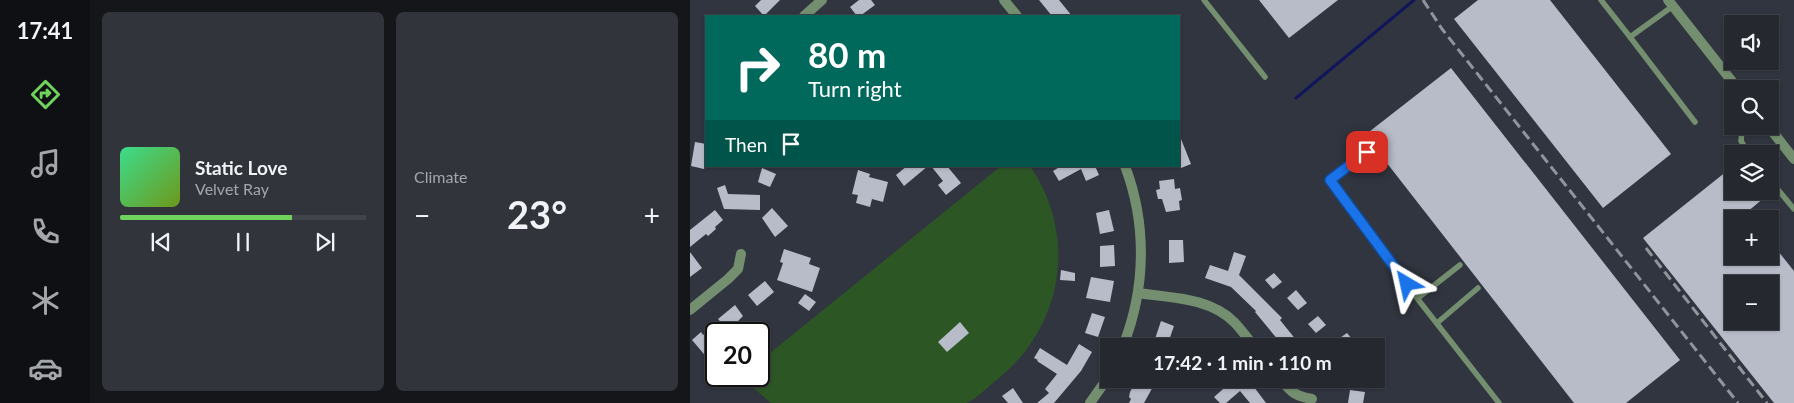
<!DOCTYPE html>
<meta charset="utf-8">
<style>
:root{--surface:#25282f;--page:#31343b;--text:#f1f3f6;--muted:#a3a6aa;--line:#42444b;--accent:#70d35e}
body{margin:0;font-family:Lato,sans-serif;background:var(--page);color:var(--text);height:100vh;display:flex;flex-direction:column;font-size:19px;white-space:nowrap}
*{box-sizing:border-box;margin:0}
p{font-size:16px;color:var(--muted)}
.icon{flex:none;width:28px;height:28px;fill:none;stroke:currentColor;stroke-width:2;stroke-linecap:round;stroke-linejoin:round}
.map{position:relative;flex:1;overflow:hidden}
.details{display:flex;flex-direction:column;gap:12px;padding:12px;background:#14161a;width:600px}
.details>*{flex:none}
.guide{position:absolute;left:15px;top:15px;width:475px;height:152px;border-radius:0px;box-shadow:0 1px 4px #0004,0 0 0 1px var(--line);background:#00695c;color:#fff;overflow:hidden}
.controls{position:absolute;left:1034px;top:15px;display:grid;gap:10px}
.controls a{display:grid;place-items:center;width:55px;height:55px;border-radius:0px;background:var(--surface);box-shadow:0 1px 4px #0004,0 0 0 1px var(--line);font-size:25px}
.speed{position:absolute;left:15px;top:322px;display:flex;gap:10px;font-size:25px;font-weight:700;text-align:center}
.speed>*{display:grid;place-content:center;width:65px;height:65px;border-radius:50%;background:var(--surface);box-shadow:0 1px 4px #0004,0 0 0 1px var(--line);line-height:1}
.speed .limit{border:2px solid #111;border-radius:8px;background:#fff;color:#111}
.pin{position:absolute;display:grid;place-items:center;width:42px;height:42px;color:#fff;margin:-21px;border-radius:10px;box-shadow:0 2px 8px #0006}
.me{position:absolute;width:55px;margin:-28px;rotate:324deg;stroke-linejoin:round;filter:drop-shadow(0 0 4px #0008)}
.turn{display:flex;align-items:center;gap:18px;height:105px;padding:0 20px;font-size:22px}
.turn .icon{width:65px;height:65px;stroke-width:2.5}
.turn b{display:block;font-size:35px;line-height:42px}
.then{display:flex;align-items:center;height:48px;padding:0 20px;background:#0003;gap:10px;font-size:19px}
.big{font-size:38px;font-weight:700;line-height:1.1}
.details .widget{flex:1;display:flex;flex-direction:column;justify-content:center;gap:8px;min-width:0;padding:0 18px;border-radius:8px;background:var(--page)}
.song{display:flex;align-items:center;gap:15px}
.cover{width:60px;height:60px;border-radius:8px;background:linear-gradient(135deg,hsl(150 70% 55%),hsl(80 70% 35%))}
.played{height:5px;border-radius:2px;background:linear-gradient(90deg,var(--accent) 70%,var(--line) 70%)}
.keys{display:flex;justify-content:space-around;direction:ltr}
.heat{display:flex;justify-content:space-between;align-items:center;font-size:28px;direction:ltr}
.details .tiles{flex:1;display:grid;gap:12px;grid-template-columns:repeat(2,1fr)}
.trip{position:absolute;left:410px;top:338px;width:285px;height:50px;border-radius:0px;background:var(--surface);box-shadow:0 1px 4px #0004,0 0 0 1px var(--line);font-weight:700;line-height:50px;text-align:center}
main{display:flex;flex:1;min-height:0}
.tabs{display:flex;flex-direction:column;width:90px;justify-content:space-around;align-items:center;background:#0f1013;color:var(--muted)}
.tabs .icon{width:35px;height:35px}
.tabs .selected{color:var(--accent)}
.tabs b{font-size:22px;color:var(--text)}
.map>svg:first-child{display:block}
</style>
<main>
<nav class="tabs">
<b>17:41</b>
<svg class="icon selected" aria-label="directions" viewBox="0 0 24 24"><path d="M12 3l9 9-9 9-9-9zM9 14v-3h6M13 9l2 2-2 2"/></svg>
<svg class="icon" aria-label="music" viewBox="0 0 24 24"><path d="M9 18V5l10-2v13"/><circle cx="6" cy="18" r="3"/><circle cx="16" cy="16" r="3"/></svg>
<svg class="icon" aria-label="phone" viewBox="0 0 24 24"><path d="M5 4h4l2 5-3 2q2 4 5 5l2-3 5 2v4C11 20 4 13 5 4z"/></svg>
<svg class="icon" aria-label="climate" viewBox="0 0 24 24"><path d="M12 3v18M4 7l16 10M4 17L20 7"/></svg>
<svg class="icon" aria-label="car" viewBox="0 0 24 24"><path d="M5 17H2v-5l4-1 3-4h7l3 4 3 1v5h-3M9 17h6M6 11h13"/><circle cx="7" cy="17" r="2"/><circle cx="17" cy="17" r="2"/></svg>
</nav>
<section class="details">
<div class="tiles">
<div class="widget">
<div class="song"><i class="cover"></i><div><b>Static Love</b><p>Velvet Ray</p></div></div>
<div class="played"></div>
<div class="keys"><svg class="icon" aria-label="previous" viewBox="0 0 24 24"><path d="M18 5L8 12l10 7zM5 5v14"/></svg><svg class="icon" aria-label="pause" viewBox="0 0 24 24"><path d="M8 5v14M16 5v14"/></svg><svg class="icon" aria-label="next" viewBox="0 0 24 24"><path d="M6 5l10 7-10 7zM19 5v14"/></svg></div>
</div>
<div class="widget"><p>Climate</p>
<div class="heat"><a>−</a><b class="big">23°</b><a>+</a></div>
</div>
</div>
</section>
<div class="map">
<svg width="1104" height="403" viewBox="0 0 1104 403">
<rect width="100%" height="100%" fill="#31353f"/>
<path fill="#2d5625" d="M311,166H340C388,235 373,326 309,378C301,384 283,402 276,403C257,403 234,403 215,403C170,403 126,403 81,403L51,377L69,376V362Z"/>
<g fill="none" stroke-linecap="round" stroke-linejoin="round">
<polyline stroke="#10155c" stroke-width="3" points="606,98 724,0"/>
</g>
<g fill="#b8bcc9" fill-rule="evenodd">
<polygon points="71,0 90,0 74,16 65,6"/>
<polygon points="169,0 181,0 185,5 170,16 167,16 160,7"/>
<polygon points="349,0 369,0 382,16 362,16"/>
<polygon points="569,0 648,0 599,38"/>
<polygon points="788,0 860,0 981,154 913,208 764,19"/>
<polygon points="761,68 990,360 936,403 884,403 675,135"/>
<polygon points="489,134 501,164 491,168 489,163"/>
<polygon points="5,142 16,144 16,162 14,169 1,166"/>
<polygon points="217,166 238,166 214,186 206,175"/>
<polygon points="241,166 257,166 271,183 256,195 248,185 253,181"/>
<polygon points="371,166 405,166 409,175 396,181 391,169 369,181 363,171"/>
<path d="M1042,167V191H1069L1074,198L1057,212L1062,219H1042V256H1080V241L1104,271V403H1084L953,238ZM1042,284H1080V321H1042Z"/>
<polygon points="72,168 86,174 80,187 68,182"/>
<polygon points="168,170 180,174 179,177 198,182 193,202 182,199 180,207 166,203 168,195 162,194"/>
<polygon points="484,179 485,189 490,188 492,200 489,201 490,210 476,212 472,199 468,199 466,190 470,189 469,181"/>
<polygon points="35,185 38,194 70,195 70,210 34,209 27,188"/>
<polygon points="82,208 98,226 85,237 72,218"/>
<polygon points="25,210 33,220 25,227 26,229 18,236 16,234 0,247 0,230"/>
<polygon points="419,210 424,231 410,234 406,213"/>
<polygon points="479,240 493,240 494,262 479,263"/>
<polygon points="424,245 425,266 410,267 410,246"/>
<polygon points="94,249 121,258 119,264 130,268 122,292 87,280 93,263 90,262"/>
<polygon points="0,252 12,268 0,277"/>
<polygon points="544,252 556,256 549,275 592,318 590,320 611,346 583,346 589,341 565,312 566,311 541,287 515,278 520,265 538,271"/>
<polygon points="371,270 385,273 385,281 370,280"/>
<polygon points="584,273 592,282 583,289 575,280"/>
<polygon points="401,277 424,281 420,302 396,298"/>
<polygon points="75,281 84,292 67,306 58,295"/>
<polygon points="606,290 617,303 608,310 597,298"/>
<polygon points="115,294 126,302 119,311 108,303"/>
<polygon points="45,305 53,316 42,327 41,326 37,329 28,319"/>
<polygon points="402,313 415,317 408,337 395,333"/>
<polygon points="628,316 636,325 626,333 618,324"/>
<polygon points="471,321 484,326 477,346 464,342"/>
<polygon points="270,322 279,333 257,352 248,342"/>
<polygon points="26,329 26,354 19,360 2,340 11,332 13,335 16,332 19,336"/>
<polygon points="657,333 668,346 652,346 647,340"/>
<polygon points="389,344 402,352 391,371 364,403 347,403 359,393 355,389 367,374 347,361 348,360 344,358 350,348 377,365"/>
<polygon points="447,379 458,379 465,383 454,403 439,403 441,399 439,397 440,392"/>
<polygon points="536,379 558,379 576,403 560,403 550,391 536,403 530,403 524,397 540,383"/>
<polygon points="323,388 333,403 318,403 312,396"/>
<polygon points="660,390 675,392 673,403 658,403"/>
</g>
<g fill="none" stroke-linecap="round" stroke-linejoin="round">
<g stroke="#748f6f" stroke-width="5.5">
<polyline points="514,0 575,77"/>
<polyline points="911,0 940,37"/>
<polyline points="983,6 940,37 1005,122"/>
<polyline points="1058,126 1052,131 1051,141 1059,154"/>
<polyline points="677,152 640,180 730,302 809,403"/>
<polyline points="1080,180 1104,209"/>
<polyline points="728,298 770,265"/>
<polyline points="747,323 788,288"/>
</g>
<g stroke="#748f6f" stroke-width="10">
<polyline points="314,0 327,16"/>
<polyline points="114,16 132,0"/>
<path d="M448,293C480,298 519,297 544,322C551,329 557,338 564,346"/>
<polyline points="0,310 38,279 48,269 51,254"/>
<path d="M433,346C456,288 457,224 435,166"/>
<path d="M590,379C601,392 605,396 622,399"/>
<polyline points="400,403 419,376"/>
</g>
<g stroke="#748f6f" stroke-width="10">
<polyline points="978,0 1048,89"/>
<polyline points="1078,126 1104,159"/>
</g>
<g stroke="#90949b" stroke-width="3" stroke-dasharray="10 5" stroke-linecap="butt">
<polyline points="733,0 752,29 1048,403"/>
<polyline points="956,248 1077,403"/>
</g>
</g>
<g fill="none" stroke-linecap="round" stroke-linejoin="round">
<defs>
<polyline id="route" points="677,152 640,180 717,284"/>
</defs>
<use href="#route" stroke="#114b97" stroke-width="12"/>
<use href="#route" stroke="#1a73e8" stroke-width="9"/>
</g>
</svg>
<div class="controls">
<a><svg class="icon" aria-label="sound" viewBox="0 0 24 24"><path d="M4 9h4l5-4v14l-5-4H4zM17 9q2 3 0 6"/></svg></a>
<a><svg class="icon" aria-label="search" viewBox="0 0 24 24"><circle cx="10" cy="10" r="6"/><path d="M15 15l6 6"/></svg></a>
<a><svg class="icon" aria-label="layers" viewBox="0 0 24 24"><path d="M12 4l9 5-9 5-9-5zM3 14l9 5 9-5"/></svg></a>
<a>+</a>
<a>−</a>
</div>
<div class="speed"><div class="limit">20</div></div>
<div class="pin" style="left:677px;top:152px;background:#d93025"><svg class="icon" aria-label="arrive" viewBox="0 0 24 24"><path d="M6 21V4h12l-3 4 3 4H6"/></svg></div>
<svg class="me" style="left:717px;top:284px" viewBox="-20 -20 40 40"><path d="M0-17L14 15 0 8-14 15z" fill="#1a73e8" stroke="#fff" stroke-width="4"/></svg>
<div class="trip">17:42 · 1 min · 110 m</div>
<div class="guide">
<div class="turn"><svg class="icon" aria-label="right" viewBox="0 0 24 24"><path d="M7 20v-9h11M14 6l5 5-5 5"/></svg><div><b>80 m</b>Turn right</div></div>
<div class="then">Then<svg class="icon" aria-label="arrive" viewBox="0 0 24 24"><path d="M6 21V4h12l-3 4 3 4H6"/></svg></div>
</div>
</div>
</main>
